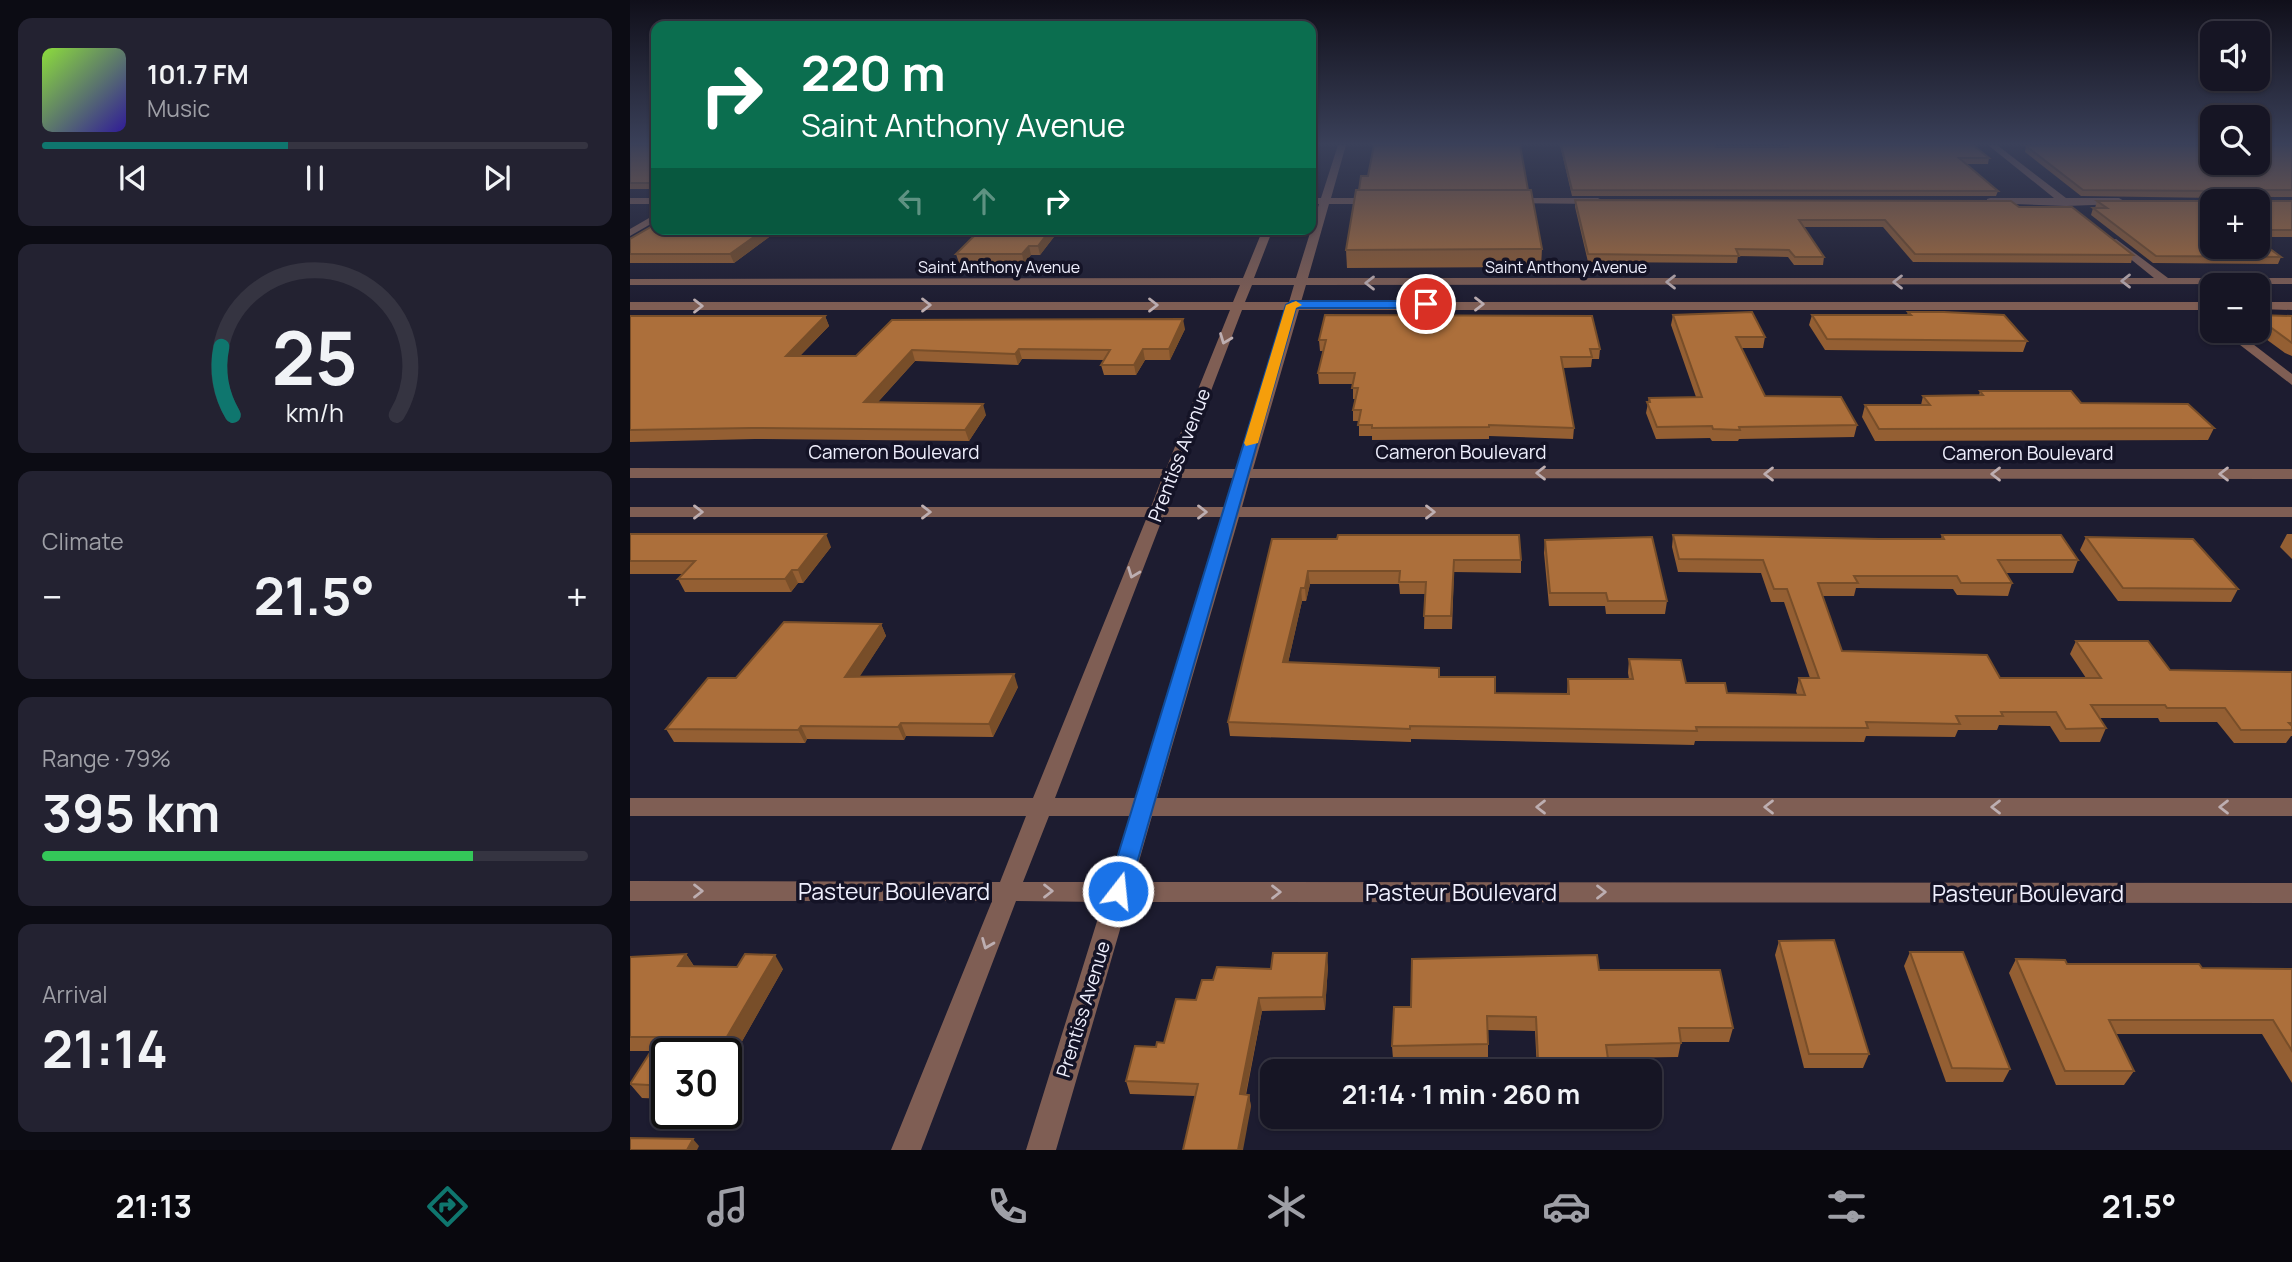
<!DOCTYPE html>
<meta charset="utf-8">
<style>
:root{--surface:#161524;--page:#232231;--text:#f1f3f6;--muted:#9e9fa6;--line:#353441;--accent:#0f766e}
body{margin:0;font-family:Manrope,sans-serif;background:var(--page);color:var(--text);height:100vh;display:flex;flex-direction:column;font-size:26px;white-space:nowrap}
*{box-sizing:border-box;margin:0}
p{font-size:23px;color:var(--muted)}
.icon{flex:none;width:38px;height:38px;fill:none;stroke:currentColor;stroke-width:2;stroke-linecap:round;stroke-linejoin:round}
.map{position:relative;flex:1;overflow:hidden}
.drawer{display:flex;flex-direction:column;gap:18px;padding:18px;background:#0c0c14;width:630px}
.drawer>*{flex:none}
.banner{position:absolute;left:21px;top:21px;width:665px;height:214px;border-radius:14px;box-shadow:0 2px 5px #0004,0 0 0 2px var(--line);background:#0b6e4f;color:#fff;overflow:hidden}
.fabs{position:absolute;left:1570px;top:21px;display:grid;gap:14px}
.fabs a{display:grid;place-items:center;width:70px;height:70px;border-radius:14px;background:var(--surface);box-shadow:0 2px 5px #0004,0 0 0 2px var(--line);font-size:35px}
.speed{position:absolute;left:21px;top:1038px;display:flex;gap:14px;font-size:35px;font-weight:700;text-align:center}
.speed>*{display:grid;place-content:center;width:91px;height:91px;border-radius:50%;background:var(--surface);box-shadow:0 2px 5px #0004,0 0 0 2px var(--line);line-height:1}
.speed .limit{border:4px solid #111;border-radius:10px;background:#fff;color:#111}
.pin{position:absolute;display:grid;place-items:center;width:60px;height:60px;color:#fff;margin:-30px;border:4px solid #fff;border-radius:50%;box-shadow:0 2px 7px #0007}
.me{position:absolute;width:77px;margin:-38px;rotate:16deg;stroke-linejoin:round;filter:drop-shadow(0 0 5px #0008)}
.turn{display:flex;align-items:center;gap:24px;height:147px;padding:0 35px;font-size:32px}
.turn .icon{width:91px;height:91px;stroke-width:2.5}
.turn b{display:block;font-size:49px;line-height:60px}
.lanes{display:flex;align-items:center;height:66px;padding:0 35px;background:#0003;justify-content:center;gap:35px;direction:ltr}
.lanes .off{opacity:.35}
.big{font-size:52px;font-weight:700;line-height:1.1}
.drawer .tile{flex:1;display:flex;flex-direction:column;justify-content:center;gap:10px;min-width:0;padding:0 24px;border-radius:14px;background:var(--page)}
.drawer .dial{align-items:center;gap:0}
.dial svg{height:182px;overflow:visible;fill:none;stroke:var(--line);stroke-width:7;stroke-linecap:round;text-anchor:middle}
.dial text{fill:var(--text);stroke:none}
.song{display:flex;align-items:center;gap:21px}
.cover{width:84px;height:84px;border-radius:10px;background:linear-gradient(135deg,hsl(90 70% 55%),hsl(250 70% 35%))}
.played{height:7px;border-radius:4px;background:linear-gradient(90deg,var(--accent) 45%,var(--line) 45%)}
.keys{display:flex;justify-content:space-around;direction:ltr}
.heat{display:flex;justify-content:space-between;align-items:center;font-size:38px;direction:ltr}
.charge{height:10px;border-radius:5px;background:linear-gradient(90deg,#34c759 79%,var(--line) 0)}
.trip{position:absolute;left:630px;top:1059px;width:402px;height:70px;border-radius:14px;background:var(--surface);box-shadow:0 2px 5px #0004,0 0 0 2px var(--line);font-weight:700;line-height:70px;text-align:center}
.dock{display:flex;height:112px;justify-content:space-around;align-items:center;background:#09080e;color:var(--muted)}
.dock .icon{width:49px;height:49px}
.dock .current{color:var(--accent)}
.dock b{font-size:32px;color:var(--text)}
main{display:flex;flex:1;min-height:0}
.map>svg:first-child{display:block}
</style>
<main>
<section class="drawer">
<div class="tile">
<div class="song"><i class="cover"></i><div><b>101.7 FM</b><p>Music</p></div></div>
<div class="played"></div>
<div class="keys"><svg class="icon" aria-label="previous" viewBox="0 0 24 24"><path d="M18 5L8 12l10 7zM5 5v14"/></svg><svg class="icon" aria-label="pause" viewBox="0 0 24 24"><path d="M8 5v14M16 5v14"/></svg><svg class="icon" aria-label="next" viewBox="0 0 24 24"><path d="M6 5l10 7-10 7zM19 5v14"/></svg></div>
</div>
<div class="tile dial"><svg viewBox="0 0 100 80">
<path d="M14 69A42 42 0 1 1 86 69"/>
<path d="M14 69A42 42 0 0 1 9 39" stroke="#0f766e"/>
<text x="50" y="56" font-size="32" font-weight="700">25</text>
<text x="50" y="72" font-size="11">km/h</text>
</svg></div>
<div class="tile"><p>Climate</p>
<div class="heat"><a>−</a><b class="big">21.5°</b><a>+</a></div>
</div>
<div class="tile"><p>Range · 79%</p><b class="big">395 km</b><div class="charge"></div></div>
<div class="tile"><p>Arrival</p><b class="big">21:14</b></div>
</section>
<div class="map">
<svg width="1662" height="1150" viewBox="0 0 1662 1150">
<rect width="100%" height="100%" fill="#1d1c30"/>
<g fill="none" stroke-linecap="round" stroke-linejoin="round">
<g fill="#7f5e54" fill-rule="evenodd">
<path d="M708,145H716L701,198H747L752,201L747,204H699L678,278H1524L1482,244V240L1486,239L1538,278H1662V284L676,285L671,302H1582V310H669L623,469H1662V479L620,478L612,507H1662V517H609L527,798H1662V816H522L503,882L1662,883V903L498,902L426,1150H396L473,902L386,901L291,1150H261L362,901H0V881L370,882L396,816H0V798H403L517,517H0V507H521L532,478H0V468L536,469L600,310H0V302H603L610,285H0V279L613,278L633,229H643L624,278H666L689,204H681V198H691ZM622,285H664L659,302H615ZM612,310H657L607,469H551ZM548,478H605L595,507H537ZM533,517H592L505,798H425ZM419,816H500L479,882H393Z"/>
<polygon points="1358,145 1367,145 1436,198 1489,198 1494,201 1489,204 1436,206 1357,203 1357,199 1360,198 1424,198"/>
<rect x="0" y="198" width="26" height="6"/>
<polygon points="880,198 968,198 973,201 968,204 877,203 877,199"/>
<polygon points="26,214 26,221 0,236 0,229"/>
<polygon points="1662,302 1662,310 1628,309 1628,302"/>
<polygon points="1592,331 1606,331 1662,374 1662,385"/>
</g>
</g>
<g fill="#945f33">
<rect x="0" y="145" width="26" height="44"/>
<polygon points="930,145 1085,145 1086,147 1153,147 1152,145 1343,145 1359,158 1358,164 1335,164 1368,191 1366,196 942,196"/>
<polygon points="1628,145 1662,145 1662,197 1627,197 1631,201 1662,201 1662,237 1628,237 1628,201 1582,247 1651,257 1648,264 1523,263 1461,215 1463,208 1465,208 1467,201 1585,201 1586,198 1451,196 1395,152 1396,146 1628,163"/>
<polygon points="898,190 912,249 911,267 717,268 716,250"/>
<polygon points="945,200 1389,207 1503,255 1501,263 1283,262 1253,227 1174,227 1194,257 1193,265 1164,265 1158,257 1108,256 1107,263 958,262 945,207"/>
<polygon points="26,229 150,229 104,263 0,263 0,239"/>
<polygon points="351,229 430,229 410,255 401,255 394,263 329,263 326,254"/>
<polygon points="498,229 596,229 593,235 499,235"/>
<polygon points="1278,312 1397,341 1393,352 1195,350 1179,325 1182,315 1277,315"/>
<polygon points="1043,315 1135,337 1133,348 1111,348 1135,396 1227,425 1224,437 1109,439 1108,441 1082,441 1080,438 1026,439 1016,413 1019,398 1066,397 1041,325"/>
<polygon points="1628,315 1662,316 1662,356 1655,353 1625,331 1628,331"/>
<polygon points="0,316 195,316 199,326 170,356 226,356 262,320 555,329 540,360 515,360 506,375 474,375 471,365 474,360 392,359 388,365 285,361 248,402 356,415 339,441 125,439 0,442"/>
<polygon points="689,340 970,349 969,359 962,359 961,367 933,368 944,428 943,439 859,436 859,439 742,440 742,436 729,436 729,421 723,421 723,410 725,399 723,399 723,384 689,384 688,373 693,351 690,351"/>
<polygon points="1350,391 1451,403 1584,428 1578,440 1245,441 1232,417 1235,405 1291,405 1293,396 1349,395"/>
<polygon points="0,534 201,547 173,583 168,583 161,592 55,592 48,579 53,574 0,574"/>
<polygon points="1657,534 1662,534 1662,559 1650,547"/>
<polygon points="1043,535 1249,539 1311,539 1312,535 1448,560 1443,573 1376,573 1382,583 1378,596 1327,595 1323,589 1226,588 1224,596 1192,596 1212,651 1370,678 1456,678 1440,654 1446,641 1540,670 1662,672 1662,736 1661,736 1656,743 1604,743 1587,722 1530,722 1528,718 1470,718 1476,728 1470,742 1430,742 1420,726 1369,725 1367,730 1328,730 1325,737 1236,736 1234,742 1065,741 1064,745 781,739 781,742 600,736 598,722 642,539 891,560 891,573 824,572 822,629 794,629 795,594 770,594 769,584 680,584 676,601 672,601 658,663 809,677 865,693 937,694 938,679 999,679 998,673 999,659 1056,683 1097,693 1167,694 1166,691 1169,678 1180,678 1154,602 1141,602 1131,573 1048,572 1042,547"/>
<polygon points="1456,537 1608,589 1601,602 1488,601 1450,550"/>
<polygon points="915,540 1037,601 1035,614 976,614 975,606 919,606 914,553"/>
<polygon points="251,624 256,636 229,677 388,687 363,737 276,736 274,740 177,739 175,743 44,742 36,729 106,678"/>
<polygon points="1149,941 1239,1054 1233,1068 1174,1068 1145,955"/>
<polygon points="1280,952 1380,1069 1373,1082 1316,1082 1274,966"/>
<polygon points="56,954 64,966 153,969 98,1066 96,1066 96,1054 37,1054 37,1099 12,1098 0,1084 21,1051 0,1051 0,957"/>
<polygon points="1386,959 1437,964 1572,968 1662,969 1662,1083 1632,1034 1485,1034 1504,1071 1494,1085 1426,1085 1379,973"/>
<polygon points="698,966 695,1010 632,1011 616,1095 619,1095 621,1107 565,1096 500,1094 496,1081 526,1047 534,1043 566,1000 583,980 641,969"/>
<polygon points="969,970 1103,1028 1099,1042 1051,1042 1048,1057 978,1058 976,1071 907,1071 905,1031 858,1030 858,1058 763,1059 762,1046 781,1007"/>
</g>
<g fill="#784e29">
<polygon points="135,229 150,229 104,263 100,254"/>
<polygon points="421,229 430,229 410,255 408,246"/>
<polygon points="399,246 401,255 394,263 392,254"/>
<polygon points="195,316 199,326 160,366 156,356"/>
<polygon points="553,319 555,329 540,360 539,349"/>
<polygon points="389,349 392,359 388,365 385,354"/>
<polygon points="513,349 515,360 506,375 504,365"/>
<polygon points="282,350 285,361 238,413 234,402"/>
<polygon points="353,404 356,415 339,441 335,430"/>
<polygon points="196,534 201,547 173,583 168,570"/>
<polygon points="162,570 168,583 161,592 155,579"/>
<polygon points="678,571 680,584 676,601 675,588"/>
<polygon points="671,588 672,601 655,676 653,662"/>
<polygon points="251,624 256,636 221,690 215,677"/>
<polygon points="384,674 388,687 363,737 359,724"/>
<polygon points="271,723 276,736 274,740 268,727"/>
<polygon points="171,726 177,739 175,743 168,730"/>
<polygon points="697,953 698,966 695,1010 693,997"/>
<polygon points="56,954 65,968 48,966"/>
<polygon points="145,955 153,969 98,1066 96,1063 96,1054 89,1054 88,1052"/>
<polygon points="629,998 632,1011 613,1107 610,1094"/>
<polygon points="619,1095 621,1107 613,1150 608,1150"/>
<polygon points="63,1139 69,1146 67,1150 57,1150"/>
</g>
<g fill="#ac6f3b" stroke="#784e29" stroke-width="2">
<rect x="0" y="145" width="26" height="38"/>
<polygon points="744,145 890,145 898,190 729,190 731,176 738,176"/>
<polygon points="931,145 1085,145 1086,147 1158,147 1157,145 1343,145 1359,158 1329,158 1368,191 942,190"/>
<polygon points="1636,145 1662,145 1662,190 1631,190 1624,194 1631,201 1662,201 1662,230 1628,230 1628,201 1582,201 1582,247 1628,247 1628,240 1651,257 1526,256 1463,208 1477,208 1467,201 1585,201 1589,191 1453,190 1396,146 1582,146 1582,163 1628,163 1628,146 1638,146"/>
<polygon points="726,190 901,190 912,249 716,250"/>
<polygon points="945,200 1381,201 1389,207 1442,207 1503,255 1285,254 1255,220 1169,220 1194,257 1165,257 1159,250 1106,249 1109,256 958,254"/>
<polygon points="26,224 26,229 135,229 100,254 0,254 0,239"/>
<polygon points="351,229 421,229 408,246 399,246 392,254 326,254"/>
<polygon points="1122,312 1135,337 1106,337 1135,396 1211,397 1227,425 1109,427 1110,430 1083,429 1082,426 1027,427 1017,402 1020,402 1019,398 1072,397 1043,315"/>
<polygon points="1278,312 1314,312 1374,315 1397,341 1197,339 1182,315 1281,315"/>
<polygon points="695,315 962,316 970,349 960,349 962,357 931,357 944,428 859,425 859,427 742,428 742,425 728,425 731,410 723,410 728,388 722,388 725,373 688,373 696,340 689,340"/>
<polygon points="1628,315 1662,316 1662,343 1628,318"/>
<polygon points="0,316 195,316 156,356 226,356 262,320 553,319 539,349 513,349 504,365 471,365 480,350 389,349 385,354 282,350 234,402 353,404 335,430 121,428 0,430"/>
<polygon points="1350,391 1441,391 1451,403 1558,404 1584,428 1249,429 1235,405 1300,405 1293,396 1353,395"/>
<polygon points="0,534 196,534 168,570 162,570 155,579 48,579 65,561 0,561"/>
<polygon points="708,535 889,535 891,560 824,560 821,616 794,616 796,582 769,582 770,571 678,571 675,588 671,588 653,662 809,668 809,677 865,677 865,693 939,694 938,679 1003,679 999,659 1051,660 1056,683 1095,683 1097,693 1175,695 1169,678 1189,678 1157,589 1144,589 1133,560 1049,559 1043,535 1249,539 1314,539 1312,535 1431,535 1448,560 1368,560 1382,583 1331,583 1327,576 1224,576 1228,583 1188,583 1212,651 1357,655 1370,678 1471,678 1446,641 1518,641 1540,670 1662,672 1662,723 1659,723 1662,726 1662,730 1611,730 1595,708 1537,708 1535,705 1461,705 1476,728 1436,729 1426,712 1371,712 1373,716 1326,716 1330,724 1236,722 1238,728 1066,727 1067,731 780,726 780,729 598,722 642,539 707,539"/>
<polygon points="1022,537 1037,601 978,601 976,593 920,593 915,540"/>
<polygon points="1456,537 1563,539 1608,589 1493,588"/>
<polygon points="154,622 251,624 215,677 384,674 359,724 271,723 268,727 171,726 168,730 36,729 78,678 106,678"/>
<polygon points="1204,940 1239,1054 1179,1054 1149,941"/>
<polygon points="1280,952 1333,952 1380,1069 1322,1068"/>
<polygon points="643,953 697,953 693,997 629,998 610,1094 619,1095 608,1150 553,1150 568,1084 496,1081 505,1046 526,1047 527,1042 534,1043 546,999 566,1000 572,980 583,980 587,967 641,969"/>
<polygon points="56,954 48,966 107,967 115,954 145,955 88,1052 59,1052 58,1054 37,1054 37,1086 0,1084 30,1037 0,1037 0,957"/>
<polygon points="967,955 969,970 1090,970 1103,1028 1049,1028 1051,1043 976,1045 978,1059 908,1059 906,1017 857,1016 858,1044 762,1046 764,1007 781,1007 782,959"/>
<polygon points="1386,959 1435,960 1437,964 1569,964 1572,968 1662,969 1662,1051 1643,1020 1479,1020 1504,1071 1435,1071"/>
<polygon points="0,1138 63,1139 57,1150 0,1150"/>
</g>
<defs><path id="oneway-chevron" d="M-2-3.5L2.5 0L-2 3.5" fill="none" stroke-width="1.6" stroke-linecap="round" stroke-linejoin="round" transform="scale(1.75)"/></defs>
<g stroke="#bdaeb1">
<use href="#oneway-chevron" transform="translate(1496 281) rotate(180)"/>
<use href="#oneway-chevron" transform="translate(1041 282) rotate(180)"/>
<use href="#oneway-chevron" transform="translate(1268 282) rotate(180)"/>
<use href="#oneway-chevron" transform="translate(740 283) rotate(180)"/>
<use href="#oneway-chevron" transform="translate(849 304)"/>
<use href="#oneway-chevron" transform="translate(296 305)"/>
<use href="#oneway-chevron" transform="translate(523 305)"/>
<use href="#oneway-chevron" transform="translate(68 306)"/>
<use href="#oneway-chevron" transform="translate(595 339) rotate(111)"/>
<use href="#oneway-chevron" transform="translate(911 473) rotate(-180)"/>
<use href="#oneway-chevron" transform="translate(1139 474) rotate(-180)"/>
<use href="#oneway-chevron" transform="translate(1366 474) rotate(-180)"/>
<use href="#oneway-chevron" transform="translate(1594 474) rotate(-180)"/>
<use href="#oneway-chevron" transform="translate(68 512)"/>
<use href="#oneway-chevron" transform="translate(296 512)"/>
<use href="#oneway-chevron" transform="translate(572 512)"/>
<use href="#oneway-chevron" transform="translate(800 512)"/>
<use href="#oneway-chevron" transform="translate(503 573) rotate(111)"/>
<use href="#oneway-chevron" transform="translate(911 807) rotate(-180)"/>
<use href="#oneway-chevron" transform="translate(1139 807) rotate(-180)"/>
<use href="#oneway-chevron" transform="translate(1366 807) rotate(-180)"/>
<use href="#oneway-chevron" transform="translate(1594 807) rotate(-180)"/>
<use href="#oneway-chevron" transform="translate(68 891)"/>
<use href="#oneway-chevron" transform="translate(418 891)"/>
<use href="#oneway-chevron" transform="translate(646 892)"/>
<use href="#oneway-chevron" transform="translate(971 892)"/>
<use href="#oneway-chevron" transform="translate(357 944) rotate(112)"/>
</g>
<linearGradient id="sky" x2="0" y2="1"><stop stop-color="#100f1a"/><stop offset="0.47" stop-color="#3a4059"/><stop offset="1" stop-color="#3a4059" stop-opacity="0"/></linearGradient>
<rect width="1662" height="306" fill="url(#sky)"/>
<polygon fill="#1a73e8" stroke="#114b97" stroke-width="2" points="662,301 796,301 801,304 796,308 666,308 499,891 496,898 488,900 480,898 477,891 656,305"/>
<polygon fill="#f59e0b" points="666,301 672,305 666,308 628,443 616,446 614,443 656,305"/>
<g text-anchor="middle" dominant-baseline="central" stroke-width="7" stroke-linejoin="round" paint-order="stroke">
<g font-size="16" fill="#efeffd" stroke="#141326">
<text x="369" y="267">Saint Anthony Avenue</text>
<text x="936" y="267">Saint Anthony Avenue</text>
</g>
<g font-size="19" fill="#efeffd" stroke="#141326">
<text x="264" y="452">Cameron Boulevard</text>
<text x="831" y="452">Cameron Boulevard</text>
<text x="1398" y="453">Cameron Boulevard</text>
<text transform="translate(549 455) rotate(-69)">Prentiss Avenue</text>
<text transform="translate(453 1009) rotate(-73)">Prentiss Avenue</text>
</g>
<g font-size="23" fill="#efeffd" stroke="#141326">
<text x="264" y="891">Pasteur Boulevard</text>
<text x="831" y="892">Pasteur Boulevard</text>
<text x="1398" y="893">Pasteur Boulevard</text>
</g>
</g>
</svg>
<div class="fabs">
<a><svg class="icon" aria-label="sound" viewBox="0 0 24 24"><path d="M4 9h4l5-4v14l-5-4H4zM17 9q2 3 0 6"/></svg></a>
<a><svg class="icon" aria-label="search" viewBox="0 0 24 24"><circle cx="10" cy="10" r="6"/><path d="M15 15l6 6"/></svg></a>
<a>+</a>
<a>−</a>
</div>
<div class="speed"><div class="limit">30</div></div>
<div class="pin" style="left:796px;top:304px;background:#d93025"><svg class="icon" aria-label="arrive" viewBox="0 0 24 24"><path d="M6 21V4h12l-3 4 3 4H6"/></svg></div>
<svg class="me" style="left:488px;top:891px" viewBox="-20 -20 40 40"><circle r="17" fill="#1a73e8" stroke="#fff" stroke-width="3"/><path d="M0-11L8 9 0 5-8 9z" fill="#fff"/></svg>
<div class="trip">21:14 · 1 min · 260 m</div>
<div class="banner">
<div class="turn"><svg class="icon" aria-label="right" viewBox="0 0 24 24"><path d="M7 20v-9h11M14 6l5 5-5 5"/></svg><div><b>220 m</b>Saint Anthony Avenue</div></div>
<div class="lanes"><svg class="icon off" aria-label="left" viewBox="0 0 24 24"><path d="M17 20v-9H6M10 6l-5 5 5 5"/></svg><svg class="icon off" aria-label="ahead" viewBox="0 0 24 24"><path d="M12 20V5M6 11l6-6 6 6"/></svg><svg class="icon" aria-label="right" viewBox="0 0 24 24"><path d="M7 20v-9h11M14 6l5 5-5 5"/></svg></div>
</div>
</div>
</main>
<nav class="dock">
<b>21:13</b>
<svg class="icon current" aria-label="directions" viewBox="0 0 24 24"><path d="M12 3l9 9-9 9-9-9zM9 14v-3h6M13 9l2 2-2 2"/></svg>
<svg class="icon" aria-label="music" viewBox="0 0 24 24"><path d="M9 18V5l10-2v13"/><circle cx="6" cy="18" r="3"/><circle cx="16" cy="16" r="3"/></svg>
<svg class="icon" aria-label="phone" viewBox="0 0 24 24"><path d="M5 4h4l2 5-3 2q2 4 5 5l2-3 5 2v4C11 20 4 13 5 4z"/></svg>
<svg class="icon" aria-label="climate" viewBox="0 0 24 24"><path d="M12 3v18M4 7l16 10M4 17L20 7"/></svg>
<svg class="icon" aria-label="car" viewBox="0 0 24 24"><path d="M5 17H2v-5l4-1 3-4h7l3 4 3 1v5h-3M9 17h6M6 11h13"/><circle cx="7" cy="17" r="2"/><circle cx="17" cy="17" r="2"/></svg>
<svg class="icon" aria-label="filters" viewBox="0 0 24 24"><path d="M4 7h16M4 17h16"/><circle cx="9" cy="7" r="2"/><circle cx="15" cy="17" r="2"/></svg>
<b>21.5°</b>
</nav>
